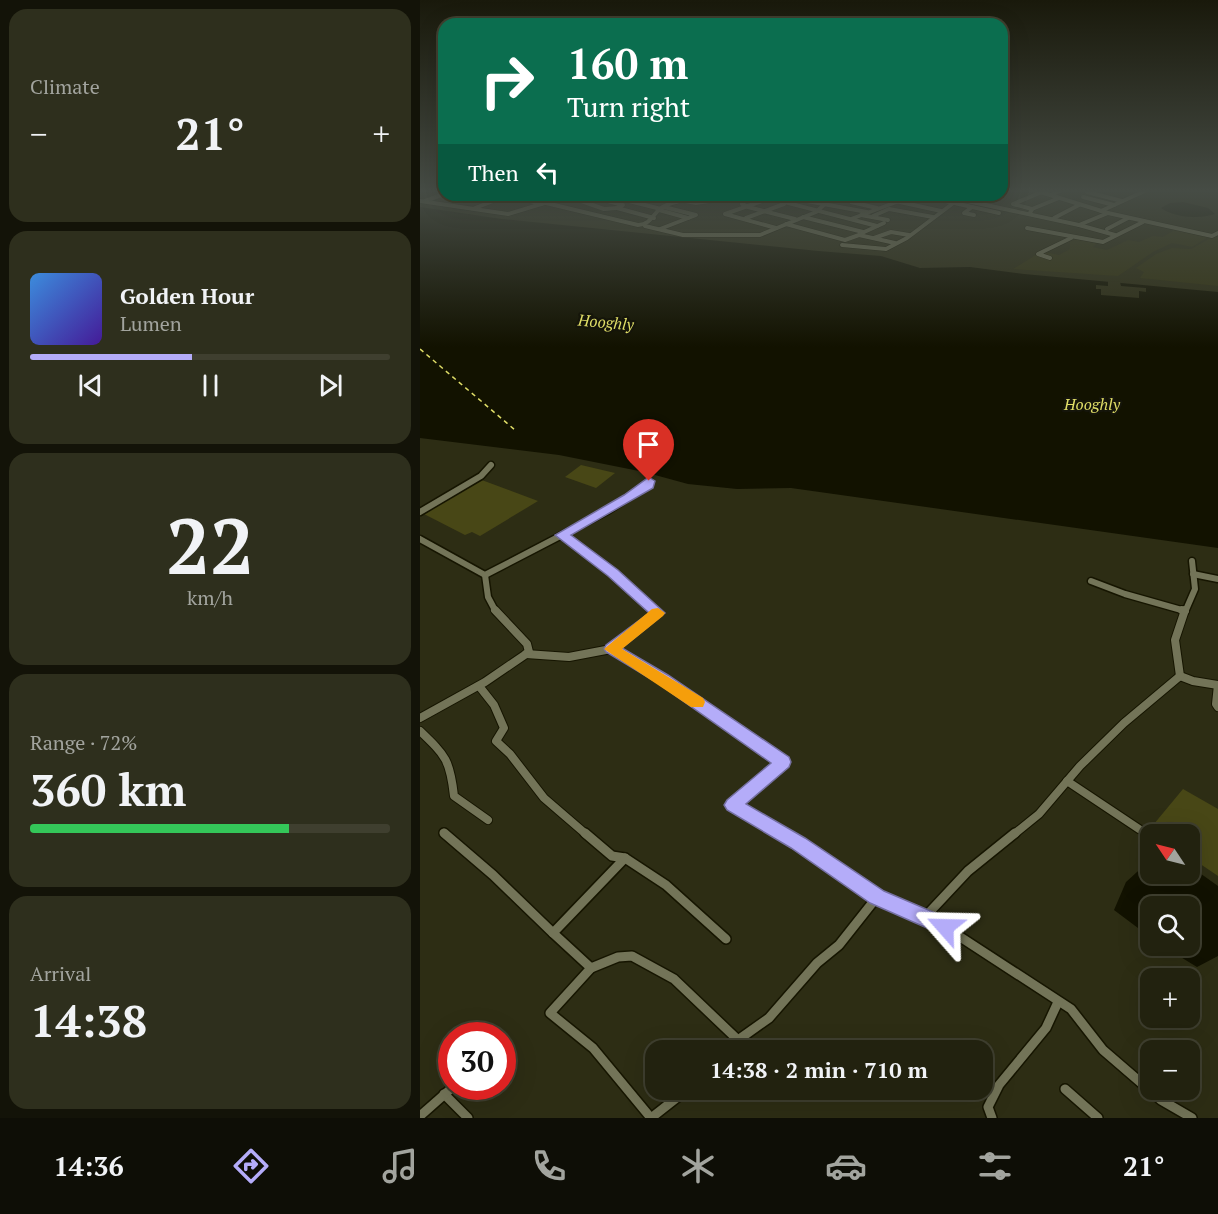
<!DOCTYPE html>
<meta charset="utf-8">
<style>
:root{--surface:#22220f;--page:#2e2f1d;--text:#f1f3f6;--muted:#a2a49e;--line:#3f3f2f;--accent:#b4acf9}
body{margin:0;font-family:"PT Serif",serif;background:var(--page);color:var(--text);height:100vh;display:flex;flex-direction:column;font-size:22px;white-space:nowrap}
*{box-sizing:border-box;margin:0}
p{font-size:20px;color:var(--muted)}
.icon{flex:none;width:33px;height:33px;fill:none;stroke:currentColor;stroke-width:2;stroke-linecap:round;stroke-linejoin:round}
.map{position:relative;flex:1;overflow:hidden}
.drawer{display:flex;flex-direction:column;gap:9px;padding:9px;background:#131308;width:420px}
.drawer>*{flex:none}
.banner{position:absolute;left:18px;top:18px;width:570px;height:183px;border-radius:18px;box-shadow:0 6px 24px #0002,0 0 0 2px var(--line);background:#0b6e4f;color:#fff;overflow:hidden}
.needle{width:39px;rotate:305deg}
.fabs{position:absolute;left:720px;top:824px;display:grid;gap:12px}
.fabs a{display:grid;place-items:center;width:60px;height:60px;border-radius:12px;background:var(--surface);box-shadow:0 6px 24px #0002,0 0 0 2px var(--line);font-size:30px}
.speed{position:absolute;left:18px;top:1022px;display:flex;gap:12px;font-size:30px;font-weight:700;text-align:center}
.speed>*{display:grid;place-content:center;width:78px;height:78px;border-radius:50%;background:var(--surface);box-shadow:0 6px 24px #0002,0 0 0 2px var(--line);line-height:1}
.speed .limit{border:9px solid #d22;background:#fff;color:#111}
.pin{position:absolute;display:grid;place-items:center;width:51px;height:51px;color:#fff;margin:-62px -26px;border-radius:50% 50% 50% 0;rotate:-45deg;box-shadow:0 0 6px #0007}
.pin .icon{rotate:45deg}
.me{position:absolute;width:66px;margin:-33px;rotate:295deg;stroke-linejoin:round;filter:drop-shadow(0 0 4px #0008)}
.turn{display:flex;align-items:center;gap:21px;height:126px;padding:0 30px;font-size:27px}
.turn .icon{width:78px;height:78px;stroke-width:2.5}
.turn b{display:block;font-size:42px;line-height:51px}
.then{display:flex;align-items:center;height:57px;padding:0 30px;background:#0003;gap:12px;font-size:22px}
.big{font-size:45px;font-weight:700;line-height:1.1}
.drawer .tile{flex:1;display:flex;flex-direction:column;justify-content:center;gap:9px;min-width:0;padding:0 21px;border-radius:18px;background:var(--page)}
.drawer .dial{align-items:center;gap:0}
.dial b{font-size:78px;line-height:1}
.song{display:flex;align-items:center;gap:18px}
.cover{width:72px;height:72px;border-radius:9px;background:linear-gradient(135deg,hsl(210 70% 55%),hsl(260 70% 35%))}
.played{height:6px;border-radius:3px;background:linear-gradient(90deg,var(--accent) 45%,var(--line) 45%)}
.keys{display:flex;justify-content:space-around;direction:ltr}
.heat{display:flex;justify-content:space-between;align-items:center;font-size:33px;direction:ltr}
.charge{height:9px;border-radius:4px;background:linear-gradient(90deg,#34c759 72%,var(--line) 0)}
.trip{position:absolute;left:225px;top:1040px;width:348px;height:60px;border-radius:18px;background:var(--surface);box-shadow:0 6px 24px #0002,0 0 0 2px var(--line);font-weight:700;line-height:60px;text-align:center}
.dock{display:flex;height:96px;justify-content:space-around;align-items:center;background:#0e0e06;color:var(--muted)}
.dock .icon{width:42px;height:42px}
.dock .on{color:var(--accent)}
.dock b{font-size:27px;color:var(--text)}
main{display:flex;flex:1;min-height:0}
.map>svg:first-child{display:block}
</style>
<main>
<section class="drawer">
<div class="tile"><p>Climate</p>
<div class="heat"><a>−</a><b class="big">21°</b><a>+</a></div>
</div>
<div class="tile">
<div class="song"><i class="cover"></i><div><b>Golden Hour</b><p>Lumen</p></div></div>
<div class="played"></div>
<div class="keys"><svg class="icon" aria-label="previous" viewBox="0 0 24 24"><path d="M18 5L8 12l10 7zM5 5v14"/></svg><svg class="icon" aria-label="pause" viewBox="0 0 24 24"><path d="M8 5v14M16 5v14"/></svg><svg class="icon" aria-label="next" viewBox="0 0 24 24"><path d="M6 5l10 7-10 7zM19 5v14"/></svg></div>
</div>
<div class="tile dial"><b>22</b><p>km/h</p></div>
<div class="tile"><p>Range · 72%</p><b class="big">360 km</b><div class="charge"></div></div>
<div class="tile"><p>Arrival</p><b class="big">14:38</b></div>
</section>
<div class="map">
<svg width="798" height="1118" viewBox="0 0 798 1118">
<rect width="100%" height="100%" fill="#2d2d14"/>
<g fill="#343412">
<polygon points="756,229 790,236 772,247 752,243 733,252 698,276 593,269 619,253 625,252 639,255 650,249 650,242 655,239 677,243 673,247 687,250 708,240 719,242 733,236 743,237"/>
<polygon points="794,236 798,237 798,286 720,278 724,272 716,268 736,254 752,248 771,249"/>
</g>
<g fill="#484716">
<polygon points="161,465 195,473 176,488 145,477"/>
<polygon points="59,479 118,501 60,536 52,532 45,535 4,514"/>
<polygon points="763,789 798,809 798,876 770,857 770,834 736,834 729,830"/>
</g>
<g fill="#121200">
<path d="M763,202L788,208L795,214C779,219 755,218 741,208L750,203Z"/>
<polygon points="0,207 82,219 398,251 461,256 500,268 550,267 604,274 798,292 798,548 371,488 317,489 268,484 224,472 139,455 0,438"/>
<polygon points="728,862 730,862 730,873 770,873 770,866 798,886 798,956 777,967 741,945 770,945 770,906 730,906 730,937 694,910 706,882"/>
</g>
<polygon fill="#2d2d14" points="688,281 700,282 701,286 726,288 726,292 719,291 719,298 681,295 681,289 676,289 676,285 688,286"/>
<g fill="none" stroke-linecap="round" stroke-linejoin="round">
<polyline stroke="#e0de67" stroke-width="1.5" stroke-dasharray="4.5 4" stroke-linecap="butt" points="0,349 95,430"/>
<defs>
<g id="minor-far3">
<polyline points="614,190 688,213 792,236 798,233"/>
<polyline points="672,190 667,192 702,201"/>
<polyline points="63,195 76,199"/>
<polyline points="89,195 121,204"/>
<polyline points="231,195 256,202"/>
<polyline points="271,195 289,195"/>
<polyline points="306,195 324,202 322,204 328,207 375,219"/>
<polyline points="337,195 457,226"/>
<polyline points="354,195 447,212"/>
<polyline points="448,195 521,211"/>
<polyline points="631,195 642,190"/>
<polyline points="147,196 184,209 197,208"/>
<polyline points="412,197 433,201"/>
<polyline points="663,197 694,205"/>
<polyline points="197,198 241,209"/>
<polyline points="512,198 579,213"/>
<polyline points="180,199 203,205 197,208 234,218"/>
<polyline points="348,199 305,214 356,228"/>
<polyline points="538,199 659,225 688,213"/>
<polyline points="0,201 88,214 151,195"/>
<polyline points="5,201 24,194"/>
<polyline points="265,201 276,203 309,198"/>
<polyline points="431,202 457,208"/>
<path d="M126,203L218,225C231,224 232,215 241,208C250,201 263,203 272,195"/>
<polyline points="552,207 544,213 554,215"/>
<polyline points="55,208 89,195"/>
<polyline points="612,209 639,198"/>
<polyline points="239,210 268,218"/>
<polyline points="681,211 727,190"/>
<polyline points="610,213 612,209 593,204 622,192"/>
<polyline points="441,215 468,220"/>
<polyline points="383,217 443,232"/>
<polyline points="455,217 453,216 469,209 513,217"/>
<polyline points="326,218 364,204"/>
<polyline points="634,218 659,205"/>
<polyline points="431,219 479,201"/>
<polyline points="366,224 425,240 439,235 475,243"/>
<polyline points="659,225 695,235"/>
<polyline points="225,226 263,235 340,235 396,212 415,195"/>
<polyline points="607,228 683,242 723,222"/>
<polyline points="240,229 276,215 244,207"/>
<polyline points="687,229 708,218"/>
<polyline points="442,233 464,223"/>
<polyline points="454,238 471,232 489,235"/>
<polyline points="422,245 466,249 487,238 544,195"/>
<polyline points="630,258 618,254 651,238"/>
</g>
<g id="minor-far2">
<polyline points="229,481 228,485 189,510 142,535 193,573 237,612"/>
<polyline points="0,512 61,476 71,465"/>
<polyline points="0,539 65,575 142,535"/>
<polyline points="773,574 798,579"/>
<polyline points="65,575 68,597 76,612"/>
<polyline points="671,581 705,594 765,611"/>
<polyline points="765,612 775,589 772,561"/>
</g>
<g id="minor-far1">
<polyline points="235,610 238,613 191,649 242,679 363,762 313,805 364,835"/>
<polyline points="762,610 765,611"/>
<polyline points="106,654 149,657 191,649"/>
<polyline points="760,676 755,640 765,610"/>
<polyline points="760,676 773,681 798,685"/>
<polyline points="798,685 796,704 798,707"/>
<polyline points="59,686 74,705 84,728 76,741 90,754 124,798 167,835"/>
<polyline points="0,718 65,682 109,652 107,644 75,610"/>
<path d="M0,731C26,756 30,760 34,796L68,820"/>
<polyline points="647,781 719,829"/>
<polyline points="24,833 26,835"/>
<polyline points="593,835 619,814 660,766 704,723 760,676"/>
</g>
<g id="minor">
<polyline points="24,833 73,875 133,933"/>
<polyline points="165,833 192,856 205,858 133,933 171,968 130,1013 173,1048 231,1118"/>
<polyline points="205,858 246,885 306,939"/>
<polyline points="457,897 525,927 651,1009 683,1050 741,1100 772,1118"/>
<polyline points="504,918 548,871 595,833"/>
<polyline points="171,968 198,957 212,956 254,979 318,1040"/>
<polyline points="309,1050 318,1040 349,1018 397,963 419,945 457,897 361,833"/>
<polyline points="645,1089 678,1118"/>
<polyline points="24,1094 48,1118"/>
<polyline points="0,1116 34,1086"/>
<polyline points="231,1118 268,1089"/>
<polyline points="572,1118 568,1107 579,1085 626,1028 638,1002"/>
</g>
</defs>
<use href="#minor-far3" stroke="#161500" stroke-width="5"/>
<use href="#minor-far2" stroke="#161500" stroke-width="9"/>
<use href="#minor-far1" stroke="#161500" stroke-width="10"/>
<use href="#minor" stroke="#161500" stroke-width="12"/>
<use href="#minor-far3" stroke="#737458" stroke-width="4"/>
<use href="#minor-far2" stroke="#737458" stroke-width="6"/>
<use href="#minor-far1" stroke="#737458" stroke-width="8"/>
<use href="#minor" stroke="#737458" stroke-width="9"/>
</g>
<linearGradient id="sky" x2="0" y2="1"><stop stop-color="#19190b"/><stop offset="0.55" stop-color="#464c45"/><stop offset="1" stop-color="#464c45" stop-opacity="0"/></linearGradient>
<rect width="798" height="347" fill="url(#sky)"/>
<polygon fill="#b4acf9" stroke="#7570a2" stroke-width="1.5" points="229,477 235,481 233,488 151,535 198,570 245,613 202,648 248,675 369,757 371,762 369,767 326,804 385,838 464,891 532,920 535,927 532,933 525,936 450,903 371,848 307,810 304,805 307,800 351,763 236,682 186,652 184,649 186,645 229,613 188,576 135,535 204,495"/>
<polygon fill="#f59e0b" points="238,608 245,613 243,616 202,649 283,698 285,702 283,707 271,707 184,649 232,609"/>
<g text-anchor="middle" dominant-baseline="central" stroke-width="4.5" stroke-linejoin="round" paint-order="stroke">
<g font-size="16" font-style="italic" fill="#e0de67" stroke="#15150a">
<text transform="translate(186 322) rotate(5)">Hooghly</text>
<text x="672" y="404">Hooghly</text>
</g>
</g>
</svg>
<div class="fabs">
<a><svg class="needle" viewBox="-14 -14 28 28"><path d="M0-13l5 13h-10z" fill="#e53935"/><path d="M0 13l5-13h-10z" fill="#a2a49e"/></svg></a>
<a><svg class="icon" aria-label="search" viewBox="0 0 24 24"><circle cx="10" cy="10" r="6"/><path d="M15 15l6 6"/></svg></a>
<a>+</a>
<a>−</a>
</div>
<div class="speed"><div class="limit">30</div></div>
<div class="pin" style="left:229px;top:481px;background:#d93025"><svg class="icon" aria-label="arrive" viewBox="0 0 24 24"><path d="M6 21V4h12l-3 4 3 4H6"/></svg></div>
<svg class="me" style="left:525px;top:927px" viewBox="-20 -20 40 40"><path d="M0-17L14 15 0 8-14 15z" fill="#b4acf9" stroke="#fff" stroke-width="4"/></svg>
<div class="trip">14:38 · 2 min · 710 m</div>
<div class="banner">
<div class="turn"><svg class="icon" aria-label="right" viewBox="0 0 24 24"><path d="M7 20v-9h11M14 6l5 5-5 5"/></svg><div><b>160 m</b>Turn right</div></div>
<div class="then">Then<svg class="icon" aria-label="left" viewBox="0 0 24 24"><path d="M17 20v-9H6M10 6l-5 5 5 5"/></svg></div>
</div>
</div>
</main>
<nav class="dock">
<b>14:36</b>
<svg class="icon on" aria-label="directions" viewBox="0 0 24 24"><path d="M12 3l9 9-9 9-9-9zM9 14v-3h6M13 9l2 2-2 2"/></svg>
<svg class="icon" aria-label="music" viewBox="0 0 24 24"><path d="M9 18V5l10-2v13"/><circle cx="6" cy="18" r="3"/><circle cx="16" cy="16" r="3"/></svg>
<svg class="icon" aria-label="phone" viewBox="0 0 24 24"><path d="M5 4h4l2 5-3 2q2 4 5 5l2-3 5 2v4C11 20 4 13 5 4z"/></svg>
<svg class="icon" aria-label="climate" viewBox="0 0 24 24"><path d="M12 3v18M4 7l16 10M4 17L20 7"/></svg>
<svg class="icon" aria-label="car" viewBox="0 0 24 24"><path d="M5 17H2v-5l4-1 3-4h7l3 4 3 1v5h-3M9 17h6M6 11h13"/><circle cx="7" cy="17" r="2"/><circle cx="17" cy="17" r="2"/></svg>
<svg class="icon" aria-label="filters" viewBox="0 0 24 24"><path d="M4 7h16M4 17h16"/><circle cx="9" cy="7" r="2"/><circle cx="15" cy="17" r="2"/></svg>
<b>21°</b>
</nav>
